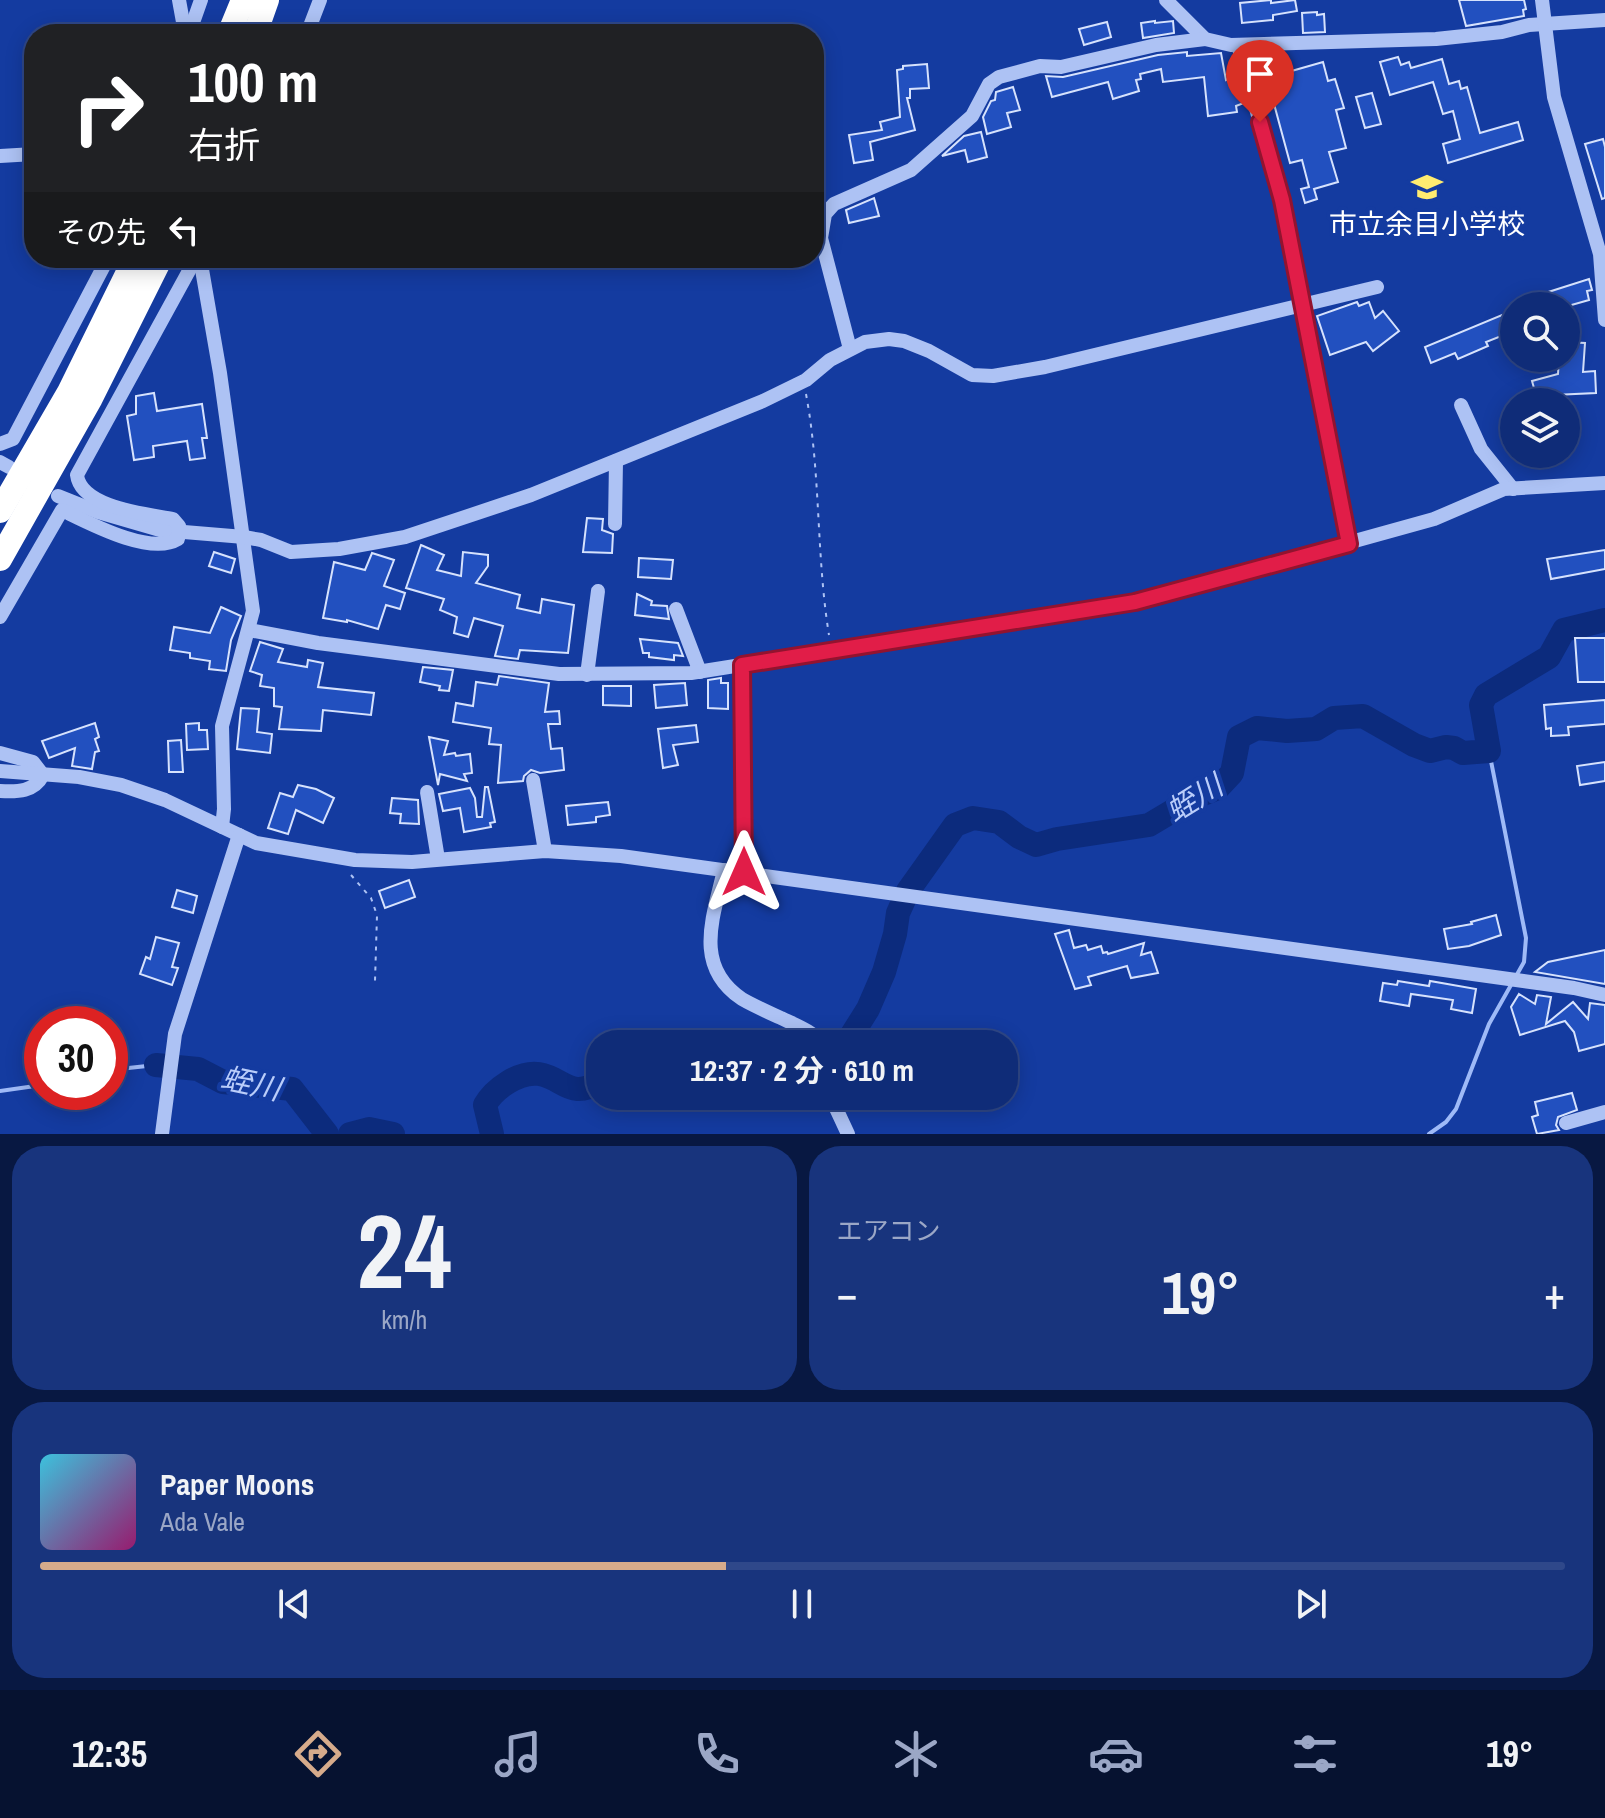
<!DOCTYPE html>
<html lang="ja">
<meta charset="utf-8">
<style>
:root{--surface:#0f2c78;--page:#18347d;--text:#f1f3f6;--muted:#9ba7c6;--line:#2f488a;--accent:#d6ab8b}
body{margin:0;font-family:"Archivo Narrow","Noto Sans JP",sans-serif;background:var(--page);color:var(--text);height:100vh;display:flex;flex-direction:column;font-size:30px;white-space:nowrap}
*{box-sizing:border-box;margin:0}
p{font-size:26px;color:var(--muted)}
.icon{flex:none;width:44px;height:44px;fill:none;stroke:currentColor;stroke-width:2;stroke-linecap:round;stroke-linejoin:round}
.map{position:relative;height:1134px;overflow:hidden}
.sheet{display:flex;flex-direction:column;gap:12px;padding:12px;background:#081842;flex:1}
.sheet>*{flex:none}
.top-card{position:absolute;left:24px;top:24px;width:800px;height:244px;border-radius:32px;box-shadow:0 4px 20px #0003,0 0 0 2px var(--line);background:#202124;color:#fff;overflow:hidden}
.controls{position:absolute;left:1500px;top:292px;display:grid;gap:16px}
.controls a{display:grid;place-items:center;width:80px;height:80px;border-radius:50%;background:var(--surface);box-shadow:0 4px 20px #0003,0 0 0 2px var(--line);font-size:40px}
.speed{position:absolute;left:24px;top:1006px;display:flex;gap:16px;font-size:40px;font-weight:700;text-align:center}
.speed>*{display:grid;place-content:center;width:104px;height:104px;border-radius:50%;background:var(--surface);box-shadow:0 4px 20px #0003,0 0 0 2px var(--line);line-height:1}
.speed .limit{border:12px solid #d22;background:#fff;color:#111}
.pin{position:absolute;display:grid;place-items:center;width:68px;height:68px;color:#fff;margin:-82px -34px;border-radius:50% 50% 50% 0;rotate:-45deg;box-shadow:0 0 8px #0007}
.pin .icon{rotate:45deg}
.me{position:absolute;width:88px;margin:-44px;rotate:0deg;stroke-linejoin:round;filter:drop-shadow(0 0 6px #0008)}
.turn{display:flex;align-items:center;gap:28px;height:168px;padding:0 32px;font-size:36px}
.turn .icon{width:104px;height:104px;stroke-width:2.5}
.turn b{display:block;font-size:56px;line-height:68px}
.then{display:flex;align-items:center;height:76px;padding:0 32px;background:#0003;gap:16px;font-size:30px}
.big{font-size:60px;font-weight:700;line-height:1.1}
.sheet .widget{flex:1;display:flex;flex-direction:column;justify-content:center;gap:12px;min-width:0;padding:0 28px;border-radius:32px;background:var(--page)}
.sheet .dial{align-items:center;gap:0}
.dial b{font-size:104px;line-height:1}
.song{display:flex;align-items:center;gap:24px}
.cover{width:96px;height:96px;border-radius:12px;background:linear-gradient(135deg,hsl(190 70% 55%),hsl(320 70% 35%))}
.played{height:8px;border-radius:4px;background:linear-gradient(90deg,var(--accent) 45%,var(--line) 45%)}
.keys{display:flex;justify-content:space-around;direction:ltr}
.heat{display:flex;justify-content:space-between;align-items:center;font-size:44px;direction:ltr}
.sheet .tiles{flex:1;display:grid;gap:12px;grid-template-columns:1fr 1fr}
.widget:last-child{grid-column:span 2}
.trip{position:absolute;left:586px;top:1030px;width:432px;height:80px;border-radius:32px;background:var(--surface);box-shadow:0 4px 20px #0003,0 0 0 2px var(--line);font-weight:700;line-height:80px;text-align:center}
.dock{display:flex;height:128px;justify-content:space-around;align-items:center;background:#061230;color:var(--muted)}
.dock .icon{width:56px;height:56px}
.dock .current{color:var(--accent)}
.dock b{font-size:36px;color:var(--text)}
.map>svg:first-child{display:block}
</style>
<div class="map">
<svg width="1605" height="1134" viewBox="0 0 1605 1134">
<rect width="100%" height="100%" fill="#143ba0"/>
<g fill="none" stroke-linecap="round" stroke-linejoin="round">
<g stroke="#9fbaf7" stroke-width="4">
<polyline points="110,1070 156,1065"/>
<polyline points="0,1091 42,1085"/>
<polyline points="1429,1134 1446,1122 1456,1109 1489,1024 1524,962 1526,938 1489,751"/>
</g>
<g stroke="#0c2b7d" stroke-width="24">
<polyline points="846,1044 868,1009 884,972 895,934 898,913 908,891 955,825 973,818 999,822 1019,837 1036,845 1057,839 1149,825 1196,797 1218,788 1232,773 1239,737 1257,728 1287,731 1316,729 1334,718 1363,716 1414,745 1430,751 1446,747 1454,748 1463,753 1489,751 1481,705 1486,695 1549,657 1564,630 1605,620"/>
<polyline points="156,1065 198,1069 223,1082 292,1089 327,1134"/>
<polyline points="350,1134 369,1129 393,1134"/>
<path d="M492,1134L485,1105C494,1089 519,1071 539,1074C564,1078 569,1100 600,1082"/>
</g>
</g>
<g fill="#2250bf" stroke="#d6e2fd" stroke-width="2">
<polygon points="1271,0 1271,3 1295,0 1297,11 1273,15 1273,20 1242,23 1240,3"/>
<polygon points="1459,0 1524,0 1526,9 1523,10 1524,16 1466,26"/>
<polygon points="1317,12 1317,15 1324,14 1325,32 1303,33 1302,13"/>
<polygon points="1155,21 1155,23 1173,21 1174,33 1143,38 1141,23"/>
<polygon points="1107,22 1111,37 1084,45 1079,29"/>
<polygon points="1187,52 1187,56 1221,53 1226,80 1236,76 1244,103 1236,106 1237,112 1208,116 1204,77 1163,82 1161,69 1140,74 1141,79 1136,80 1139,91 1113,99 1108,82 1052,97 1046,76 1063,77 1158,55"/>
<polygon points="1398,57 1401,65 1409,62 1411,68 1442,59 1449,84 1459,81 1461,89 1467,87 1480,133 1518,122 1523,140 1448,163 1443,144 1460,139 1453,111 1443,114 1433,82 1390,95 1380,62"/>
<polygon points="1323,62 1328,81 1335,79 1344,108 1336,110 1346,148 1329,152 1338,182 1314,189 1317,199 1305,203 1301,189 1309,187 1302,160 1290,163 1267,78"/>
<polygon points="927,64 929,88 910,89 910,98 907,98 915,130 870,142 873,160 854,163 849,135 882,130 880,122 900,117 897,70 903,69 903,66"/>
<polygon points="1013,87 1020,110 1007,113 1011,127 987,134 983,117 991,101 995,100 996,92"/>
<polygon points="1372,93 1381,124 1365,128 1356,97"/>
<polygon points="981,132 987,157 968,162 965,150 942,156 964,136"/>
<polygon points="1603,139 1605,147 1605,198 1602,199 1585,144"/>
<polygon points="874,198 879,216 849,223 846,210"/>
<polygon points="1589,279 1592,290 1587,291 1589,300 1568,306 1545,306 1542,294"/>
<polygon points="1357,302 1359,306 1369,302 1375,318 1383,311 1399,331 1373,351 1366,342 1330,355 1317,316"/>
<polygon points="1502,315 1509,333 1486,342 1488,346 1458,359 1455,353 1431,363 1425,347"/>
<polygon points="1566,342 1585,343 1583,372 1595,371 1596,393 1554,395 1556,402 1538,402 1532,381 1558,374 1559,358 1566,358"/>
<polygon points="154,393 157,411 202,404 207,438 202,438 205,458 190,460 187,441 153,446 154,457 134,460 127,416 136,414 136,396"/>
<polygon points="587,518 603,519 602,530 613,534 612,553 583,552"/>
<polygon points="421,545 444,555 437,570 461,576 463,552 488,555 488,566 476,583 520,595 517,608 540,613 542,599 574,605 568,653 520,650 518,659 495,656 503,626 474,618 468,637 454,633 457,617 440,610 444,599 406,588"/>
<polygon points="1605,550 1605,569 1551,579 1547,559"/>
<polygon points="214,552 235,559 231,573 209,566"/>
<polygon points="372,553 394,560 384,586 405,593 400,609 386,605 378,629 347,620 347,622 323,618 334,562 365,570"/>
<polygon points="639,558 673,560 671,579 638,577"/>
<polygon points="637,594 652,601 651,605 667,606 669,619 635,615"/>
<polygon points="221,607 241,616 231,640 226,671 209,669 210,661 190,658 190,653 170,650 174,627 210,633"/>
<polygon points="1575,638 1605,638 1605,682 1578,682"/>
<polygon points="640,639 678,643 683,656 674,655 674,660 649,657 649,653 643,653"/>
<polygon points="260,642 283,649 278,662 307,667 308,660 323,663 318,687 374,693 371,715 323,710 321,731 279,729 282,707 274,706 274,688 260,686 262,675 250,671"/>
<polygon points="423,667 453,670 449,691 439,690 440,686 420,682"/>
<polygon points="499,676 549,683 545,712 559,711 560,724 548,724 551,749 562,748 564,770 540,773 531,770 524,776 523,781 498,783 501,745 489,744 491,728 453,722 456,703 473,706 476,682 497,685"/>
<polygon points="721,678 721,683 728,683 728,709 708,708 708,680"/>
<polygon points="685,683 687,705 656,708 654,685"/>
<polygon points="603,686 631,686 631,706 603,705"/>
<polygon points="1605,700 1605,724 1568,727 1569,735 1551,736 1551,728 1546,729 1544,705"/>
<polygon points="241,708 259,709 257,732 272,734 270,753 237,749"/>
<polygon points="95,723 99,737 95,739 99,751 95,752 92,769 72,766 75,748 49,758 42,741"/>
<polygon points="199,723 199,730 207,730 208,749 187,750 186,724"/>
<polygon points="696,725 698,742 673,745 678,765 663,768 658,729"/>
<polygon points="429,737 448,741 444,755 455,753 456,756 470,754 472,773 464,774 467,781 440,774 438,785"/>
<polygon points="181,740 183,772 169,772 168,741"/>
<polygon points="1605,762 1605,781 1580,785 1577,766"/>
<polygon points="298,785 316,789 334,798 323,823 296,810 288,834 268,828 280,793 293,797"/>
<polygon points="485,787 488,787 495,822 490,823 491,827 464,832 460,808 443,811 439,794 470,788 475,798 477,817 482,817"/>
<polygon points="392,798 418,800 419,824 400,823 401,814 390,813"/>
<polygon points="608,802 610,815 596,817 596,822 568,825 566,806"/>
<polygon points="409,880 415,897 385,908 379,891"/>
<polygon points="177,890 197,896 193,913 172,907"/>
<polygon points="1496,915 1501,935 1469,946 1448,949 1444,929 1472,924 1471,922"/>
<polygon points="1069,930 1074,948 1086,945 1088,950 1101,946 1103,953 1107,952 1108,954 1144,943 1141,955 1151,952 1158,973 1131,978 1127,966 1088,977 1091,985 1075,989 1055,934"/>
<polygon points="156,937 179,943 172,967 178,968 172,985 140,974 146,957 150,959"/>
<polygon points="1605,950 1605,984 1535,972 1548,962"/>
<polygon points="1398,981 1429,986 1430,981 1476,989 1472,1013 1451,1009 1453,1000 1411,994 1409,1006 1380,1001 1383,983 1397,985"/>
<polygon points="1519,994 1535,1004 1537,995 1551,997 1546,1024 1573,1002 1588,1019 1590,1003 1605,1005 1605,1044 1579,1051 1574,1032 1565,1021 1520,1035 1511,1007"/>
<polygon points="1572,1093 1577,1110 1558,1117 1556,1125 1559,1130 1537,1134 1532,1117 1538,1115 1535,1102"/>
</g>
<g fill="none" stroke-linecap="round" stroke-linejoin="round">
<g stroke="#adc2f4" stroke-width="2" stroke-dasharray="4 6" stroke-linecap="butt">
<polyline points="587,34 631,26"/>
<path d="M806,394C821,474 816,555 829,635"/>
<polyline points="351,875 371,898 377,915 375,981"/>
</g>
<g stroke="#adc2f4" stroke-width="14">
<polyline points="179,0 183,22 190,31"/>
<polyline points="1166,0 1205,39 1231,45 1436,39 1502,32 1529,25 1605,20"/>
<polyline points="1542,0 1554,97 1600,254 1605,320"/>
<polyline points="189,34 201,0"/>
<polyline points="307,34 320,0"/>
<polyline points="1238,45 1282,200 1349,544"/>
<polyline points="0,156 34,154"/>
<polyline points="200,258 220,373 253,611 222,726 224,809 222,827"/>
<polyline points="850,349 821,238 825,214 834,204 911,170 972,116 989,84 999,77 1040,66 1061,67 1156,45 1205,39"/>
<polyline points="1461,405 1481,449 1513,489"/>
<polyline points="0,444 13,439 108,258"/>
<polyline points="0,462 9,467"/>
<polyline points="58,496 98,512 160,530 244,537 261,540 291,552 339,549 405,537 531,495 763,401 806,380 830,360 865,342 889,339 904,341 929,351 972,375 993,376 1045,367 1377,287"/>
<polyline points="615,524 616,461"/>
<polyline points="676,609 700,672"/>
<path d="M0,617L62,510C89,523 150,556 178,539L179,526L173,519C148,514 81,508 77,475L196,258"/>
<polyline points="249,630 318,643 559,674 691,673 1135,602 1434,519 1504,489 1605,483"/>
<polyline points="742,665 744,872"/>
<polyline points="587,675 598,591"/>
<path d="M0,753L33,762L43,775C34,792 18,792 0,791"/>
<polyline points="0,771 79,777 121,785 165,800 256,843 355,860 412,862 545,851 621,856 1574,988 1605,995"/>
<polyline points="533,780 545,851"/>
<polyline points="427,792 438,859"/>
<path d="M724,870C713,918 693,966 742,999C754,1006 768,1012 781,1018C795,1025 813,1031 822,1044"/>
<polyline points="834,1096 834,1104 848,1134"/>
<polyline points="1566,1123 1605,1112"/>
<polyline points="162,1134 175,1034 239,835"/>
</g>
<g stroke="#fff" stroke-width="24">
<polyline points="229,34 243,0"/>
<polyline points="255,34 267,0"/>
<polyline points="0,511 69,392 135,258"/>
<polyline points="0,559 91,398 161,258"/>
</g>
</g>
<g fill="none" stroke-linecap="round" stroke-linejoin="round">
<defs>
<polyline id="route" points="744,872 742,665 1135,602 1349,544 1282,200 1260,122"/>
</defs>
<use href="#route" stroke="#92132f" stroke-width="20"/>
<use href="#route" stroke="#e11d48" stroke-width="14"/>
</g>
<defs>
<symbol id="school-bare" viewBox="-9 -9 18 18"><path d="M0-5L7-2L0 1L-7-2ZM-4 1L0 2.5L4 1V4Q0 6-4 4Z" fill="#ffec70" stroke="#143ba0" stroke-width="2.5" paint-order="stroke"/></symbol>
</defs>
<g fill-rule="evenodd">
<use href="#school-bare" x="1405" y="165" width="44" height="44"/>
</g>
<g text-anchor="middle" dominant-baseline="central" stroke-width="8" stroke-linejoin="round" paint-order="stroke">
<g font-size="28" fill="#fff" stroke="#143ba0">
<text x="1427" y="224">市立余目小学校</text>
</g>
<g font-size="30" font-style="italic" fill="#bacdfa" stroke="#143ba0">
<text transform="translate(1194 798) rotate(-32)">蛭川</text>
<text transform="translate(251 1083) rotate(12)">蛭川</text>
</g>
</g>
</svg>
<div class="controls">
<a><svg class="icon" aria-label="search" viewBox="0 0 24 24"><circle cx="10" cy="10" r="6"/><path d="M15 15l6 6"/></svg></a>
<a><svg class="icon" aria-label="layers" viewBox="0 0 24 24"><path d="M12 4l9 5-9 5-9-5zM3 14l9 5 9-5"/></svg></a>
</div>
<div class="speed"><div class="limit">30</div></div>
<div class="pin" style="left:1260px;top:122px;background:#d93025"><svg class="icon" aria-label="arrive" viewBox="0 0 24 24"><path d="M6 21V4h12l-3 4 3 4H6"/></svg></div>
<svg class="me" style="left:744px;top:872px" viewBox="-20 -20 40 40"><path d="M0-17L14 15 0 8-14 15z" fill="#e11d48" stroke="#fff" stroke-width="4"/></svg>
<div class="trip">12:37 · 2 分 · 610 m</div>
<div class="top-card">
<div class="turn"><svg class="icon" aria-label="right" viewBox="0 0 24 24"><path d="M7 20v-9h11M14 6l5 5-5 5"/></svg><div><b>100 m</b>右折</div></div>
<div class="then">その先<svg class="icon" aria-label="left" viewBox="0 0 24 24"><path d="M17 20v-9H6M10 6l-5 5 5 5"/></svg></div>
</div>
</div>
<section class="sheet">
<div class="tiles">
<div class="widget dial"><b>24</b><p>km/h</p></div>
<div class="widget"><p>エアコン</p>
<div class="heat"><a>−</a><b class="big">19°</b><a>+</a></div>
</div>
<div class="widget">
<div class="song"><i class="cover"></i><div><b>Paper Moons</b><p>Ada Vale</p></div></div>
<div class="played"></div>
<div class="keys"><svg class="icon" aria-label="previous" viewBox="0 0 24 24"><path d="M18 5L8 12l10 7zM5 5v14"/></svg><svg class="icon" aria-label="pause" viewBox="0 0 24 24"><path d="M8 5v14M16 5v14"/></svg><svg class="icon" aria-label="next" viewBox="0 0 24 24"><path d="M6 5l10 7-10 7zM19 5v14"/></svg></div>
</div>
</div>
</section>
<nav class="dock">
<b>12:35</b>
<svg class="icon current" aria-label="directions" viewBox="0 0 24 24"><path d="M12 3l9 9-9 9-9-9zM9 14v-3h6M13 9l2 2-2 2"/></svg>
<svg class="icon" aria-label="music" viewBox="0 0 24 24"><path d="M9 18V5l10-2v13"/><circle cx="6" cy="18" r="3"/><circle cx="16" cy="16" r="3"/></svg>
<svg class="icon" aria-label="phone" viewBox="0 0 24 24"><path d="M5 4h4l2 5-3 2q2 4 5 5l2-3 5 2v4C11 20 4 13 5 4z"/></svg>
<svg class="icon" aria-label="climate" viewBox="0 0 24 24"><path d="M12 3v18M4 7l16 10M4 17L20 7"/></svg>
<svg class="icon" aria-label="car" viewBox="0 0 24 24"><path d="M5 17H2v-5l4-1 3-4h7l3 4 3 1v5h-3M9 17h6M6 11h13"/><circle cx="7" cy="17" r="2"/><circle cx="17" cy="17" r="2"/></svg>
<svg class="icon" aria-label="filters" viewBox="0 0 24 24"><path d="M4 7h16M4 17h16"/><circle cx="9" cy="7" r="2"/><circle cx="15" cy="17" r="2"/></svg>
<b>19°</b>
</nav>
